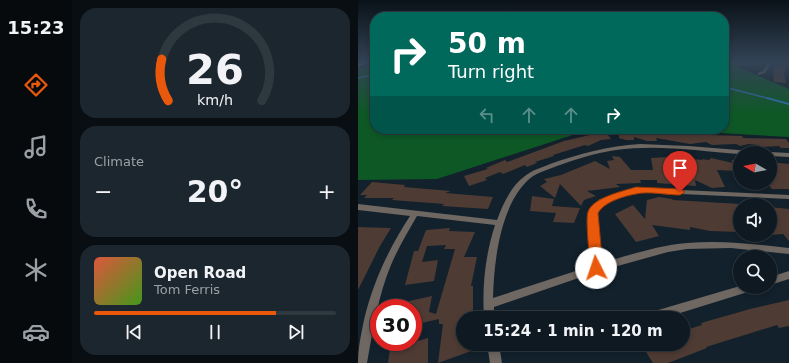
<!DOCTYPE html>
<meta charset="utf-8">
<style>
:root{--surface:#0e1921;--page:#1c262e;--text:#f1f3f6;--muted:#9ba0a5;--line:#2e383f;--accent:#ea580c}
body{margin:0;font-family:"DejaVu Sans",sans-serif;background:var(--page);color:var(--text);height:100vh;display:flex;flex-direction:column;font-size:15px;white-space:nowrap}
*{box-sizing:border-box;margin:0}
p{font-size:13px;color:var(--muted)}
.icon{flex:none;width:22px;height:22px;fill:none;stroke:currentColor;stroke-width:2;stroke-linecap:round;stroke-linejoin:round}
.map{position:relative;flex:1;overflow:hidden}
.sheet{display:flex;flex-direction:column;gap:8px;padding:8px;background:#080e12;width:286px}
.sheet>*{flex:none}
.top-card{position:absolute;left:12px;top:12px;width:359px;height:122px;border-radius:16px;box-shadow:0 2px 6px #0003,0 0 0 1px var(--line);background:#00695c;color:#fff;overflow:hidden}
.needle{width:26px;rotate:279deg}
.controls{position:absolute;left:375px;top:146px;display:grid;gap:8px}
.controls a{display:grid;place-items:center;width:44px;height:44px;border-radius:50%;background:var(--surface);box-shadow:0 2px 6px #0003,0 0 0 1px var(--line);font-size:20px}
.speed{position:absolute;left:12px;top:299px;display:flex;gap:8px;font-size:20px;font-weight:700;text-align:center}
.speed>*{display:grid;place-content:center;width:52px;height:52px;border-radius:50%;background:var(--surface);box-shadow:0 2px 6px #0003,0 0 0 1px var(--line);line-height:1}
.speed .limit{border:6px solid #d22;background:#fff;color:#111}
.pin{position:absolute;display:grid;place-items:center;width:34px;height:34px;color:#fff;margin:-41px -17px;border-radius:50% 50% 50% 0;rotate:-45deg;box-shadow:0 0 4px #0007}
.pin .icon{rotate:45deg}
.me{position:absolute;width:44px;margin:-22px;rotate:356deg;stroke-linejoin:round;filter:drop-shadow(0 0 3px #0008)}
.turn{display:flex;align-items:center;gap:14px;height:84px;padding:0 12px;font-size:18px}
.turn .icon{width:52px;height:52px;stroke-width:2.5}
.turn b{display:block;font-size:28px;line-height:34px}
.lanes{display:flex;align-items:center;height:38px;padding:0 12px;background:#0003;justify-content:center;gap:20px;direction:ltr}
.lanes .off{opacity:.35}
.big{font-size:30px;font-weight:700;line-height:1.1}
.sheet .card{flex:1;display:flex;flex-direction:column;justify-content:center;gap:6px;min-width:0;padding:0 14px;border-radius:16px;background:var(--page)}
.sheet .dial{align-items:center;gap:0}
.dial svg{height:104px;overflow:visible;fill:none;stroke:var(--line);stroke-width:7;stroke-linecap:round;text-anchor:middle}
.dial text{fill:var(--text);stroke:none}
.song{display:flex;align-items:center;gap:12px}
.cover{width:48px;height:48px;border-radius:6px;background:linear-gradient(135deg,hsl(10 70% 55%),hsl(100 70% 35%))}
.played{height:4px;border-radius:2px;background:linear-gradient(90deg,var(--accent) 75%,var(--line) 75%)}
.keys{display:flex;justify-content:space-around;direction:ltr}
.heat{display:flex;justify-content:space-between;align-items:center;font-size:22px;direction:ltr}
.trip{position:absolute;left:98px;top:311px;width:234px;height:40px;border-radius:20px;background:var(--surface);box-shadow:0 2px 6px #0003,0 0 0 1px var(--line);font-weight:700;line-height:40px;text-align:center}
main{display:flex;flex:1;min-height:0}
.tab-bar{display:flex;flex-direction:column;width:72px;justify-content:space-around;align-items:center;background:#060a0d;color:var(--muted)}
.tab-bar .icon{width:28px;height:28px}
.tab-bar .on{color:var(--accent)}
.tab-bar b{font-size:18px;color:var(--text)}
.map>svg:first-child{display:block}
</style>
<main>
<nav class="tab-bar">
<b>15:23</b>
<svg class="icon on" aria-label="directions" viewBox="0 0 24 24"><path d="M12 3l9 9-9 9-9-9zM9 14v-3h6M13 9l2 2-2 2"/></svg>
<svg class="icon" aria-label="music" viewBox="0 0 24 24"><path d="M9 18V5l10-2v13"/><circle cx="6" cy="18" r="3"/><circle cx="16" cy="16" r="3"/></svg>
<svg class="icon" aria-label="phone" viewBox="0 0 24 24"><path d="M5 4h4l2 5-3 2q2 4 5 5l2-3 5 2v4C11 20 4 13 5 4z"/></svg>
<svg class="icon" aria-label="climate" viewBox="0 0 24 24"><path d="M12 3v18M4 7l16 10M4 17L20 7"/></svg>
<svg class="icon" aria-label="car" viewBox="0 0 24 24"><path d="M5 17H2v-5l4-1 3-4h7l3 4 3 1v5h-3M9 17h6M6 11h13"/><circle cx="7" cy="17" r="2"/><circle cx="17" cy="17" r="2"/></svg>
</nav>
<section class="sheet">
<div class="card dial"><svg viewBox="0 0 100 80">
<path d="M14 69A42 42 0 1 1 86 69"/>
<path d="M14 69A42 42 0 0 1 9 37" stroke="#ea580c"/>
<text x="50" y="56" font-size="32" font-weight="700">26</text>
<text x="50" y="72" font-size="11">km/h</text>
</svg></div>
<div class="card"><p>Climate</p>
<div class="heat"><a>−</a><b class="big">20°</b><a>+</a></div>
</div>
<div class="card">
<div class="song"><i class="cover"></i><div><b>Open Road</b><p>Tom Ferris</p></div></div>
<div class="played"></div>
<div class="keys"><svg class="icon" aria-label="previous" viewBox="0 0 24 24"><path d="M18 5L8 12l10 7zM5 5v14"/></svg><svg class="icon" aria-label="pause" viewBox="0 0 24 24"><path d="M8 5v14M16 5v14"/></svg><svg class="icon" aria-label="next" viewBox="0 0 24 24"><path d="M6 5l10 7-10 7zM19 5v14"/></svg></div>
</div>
</section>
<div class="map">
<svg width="431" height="363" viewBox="0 0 431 363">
<rect width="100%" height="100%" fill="#12212c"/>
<g fill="#0e5826">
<polygon points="366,63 424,63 377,66 431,89 431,137 290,129 366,129"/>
<polygon points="17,65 17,129 233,129 79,179 0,180 0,68"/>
</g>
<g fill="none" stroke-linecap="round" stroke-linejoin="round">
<g stroke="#2c70a4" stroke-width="1.5">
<polyline points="0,78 17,74"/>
<polyline points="366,87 413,99"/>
</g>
<polyline stroke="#2c70a4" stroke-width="2" points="409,98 431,104"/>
</g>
<g fill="#4e3b34">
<polygon points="417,66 428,66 426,74 428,83 416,82 415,72"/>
<polygon points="247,131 253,139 243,140 230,146 227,145 195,155 196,156 177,162 179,163 169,167 167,165 145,174 142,172 127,178 129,180 111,186 106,176 130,169 128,168 147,160 149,162 206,141 236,134 235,132"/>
<polygon points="261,131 297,131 319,134 384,136 385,138 428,139 431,143 431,148 423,148 421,146 402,147 400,145 391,144 382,146 378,144 354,145 348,142 332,144 298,138 299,141 289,141 276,137 276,140 268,140 261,138"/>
<polygon points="254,156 262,157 273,170 295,170 293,158 310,157 310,160 325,161 324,158 345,160 344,159 351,160 353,158 375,163 373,160 382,161 382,180 378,171 359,170 367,187 354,188 337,180 338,186 299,183 299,180 282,180 283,183 258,184 262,187 229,191 238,196 226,200 223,206 202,184 197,198 182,186 189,182 186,179 203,175 237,161 252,169 249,161 256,160"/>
<polygon points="412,162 431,164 431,189 414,189 412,187"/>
<polygon points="14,182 47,185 46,187 57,188 93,191 87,193 135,197 130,209 84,206 86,204 34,200 36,198 6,198 9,195 2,195"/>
<polygon points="174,196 196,199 194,206 222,208 216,223 195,222 198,213 172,211"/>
<polygon points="301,197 314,199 315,200 382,204 382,232 352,231 332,227 332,230 294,225 301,236 278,242 257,214 275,205 287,219 289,200"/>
<polygon points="412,207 431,209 431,241 425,234 412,235"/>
<polygon points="0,227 33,228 22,246 0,290"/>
<polygon points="92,228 91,231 117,232 106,257 119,257 113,286 115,286 115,318 105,318 105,344 115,344 116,350 80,363 85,324 81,324 81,319 55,325 55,308 33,308 33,305 74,296 71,312 78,314 97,249 86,249 88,245 69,246 64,262 80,260 76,281 47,285 56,251 60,251 68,230"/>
<polygon points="431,300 431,326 421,328 419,325 348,347 349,348 310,363 295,363 283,344 325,344 325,331 344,325 343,323 392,309"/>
<polygon points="70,338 70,363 30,363 32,349"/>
</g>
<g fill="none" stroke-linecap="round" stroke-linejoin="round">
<g fill="#6f6761" fill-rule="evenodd">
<polygon points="410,63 431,63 431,64 413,64 407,73 400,75 400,73 405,71"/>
<path d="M282,144L330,146L393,151L396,153H382V154C341,151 299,144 258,150C238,153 218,159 199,166C189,170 177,173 169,181C142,208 136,261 135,298L233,266L230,213L235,205L242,199L278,188L431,195V199L279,192L248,203L241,209L238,213L242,263C270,256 301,245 329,243C363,240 397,244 431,248V254L373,248L329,249L310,252L238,272L136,307V318H126C124,287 127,256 137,225L59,216C50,232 40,248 33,265C20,296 15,330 9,363H0C0,348 3,335 6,320C15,282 31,248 52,216L0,210V204L139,220C145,204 153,186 167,176C174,170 183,168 192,164C221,154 250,146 282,144Z"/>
<polygon points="412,152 431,153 431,157 412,156 412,153 410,153"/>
<polygon points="431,271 431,279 412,285 412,277"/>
<polygon points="382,286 382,287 398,287 397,290 393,291 306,318 285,318 286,314 290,313"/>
<polygon points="129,344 141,344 144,363 132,363"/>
</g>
<polygon fill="#c1b1a4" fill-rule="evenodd" points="0,63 9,63 0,67"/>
</g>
<linearGradient id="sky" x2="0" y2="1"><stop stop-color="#0a1218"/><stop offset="0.55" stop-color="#334356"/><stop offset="1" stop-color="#334356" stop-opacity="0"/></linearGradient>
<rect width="431" height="114" fill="url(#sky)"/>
<path fill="#ea580c" stroke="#983908" d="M278,187L322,189L327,192L322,195C309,195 290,191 278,194C266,196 246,202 240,213L245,268L243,272L238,273L234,272L232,268C232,258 227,219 230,212C234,198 265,191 278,187Z"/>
</svg>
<div class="controls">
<a><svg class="needle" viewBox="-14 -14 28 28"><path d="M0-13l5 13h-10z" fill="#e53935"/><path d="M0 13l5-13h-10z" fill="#9ba0a5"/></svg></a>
<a><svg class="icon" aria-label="sound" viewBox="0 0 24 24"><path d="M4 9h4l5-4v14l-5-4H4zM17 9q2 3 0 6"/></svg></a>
<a><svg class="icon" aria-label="search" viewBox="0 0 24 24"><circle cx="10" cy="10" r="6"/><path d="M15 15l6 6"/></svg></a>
</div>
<div class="speed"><div class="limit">30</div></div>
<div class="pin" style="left:322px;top:192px;background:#d93025"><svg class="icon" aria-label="arrive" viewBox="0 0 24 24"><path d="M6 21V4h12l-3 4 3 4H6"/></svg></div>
<svg class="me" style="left:238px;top:268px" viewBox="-20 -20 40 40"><circle r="19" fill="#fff"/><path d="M0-13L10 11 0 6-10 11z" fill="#ea580c"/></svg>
<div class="trip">15:24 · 1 min · 120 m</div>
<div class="top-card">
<div class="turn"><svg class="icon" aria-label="right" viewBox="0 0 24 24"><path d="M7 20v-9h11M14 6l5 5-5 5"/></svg><div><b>50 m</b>Turn right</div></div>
<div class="lanes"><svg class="icon off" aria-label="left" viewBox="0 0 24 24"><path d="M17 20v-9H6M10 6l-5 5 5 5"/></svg><svg class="icon off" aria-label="ahead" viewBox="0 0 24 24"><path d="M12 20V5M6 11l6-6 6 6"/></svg><svg class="icon off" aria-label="ahead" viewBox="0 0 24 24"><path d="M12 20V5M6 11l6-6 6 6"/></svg><svg class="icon" aria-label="right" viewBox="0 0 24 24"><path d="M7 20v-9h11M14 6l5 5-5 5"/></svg></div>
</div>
</div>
</main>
